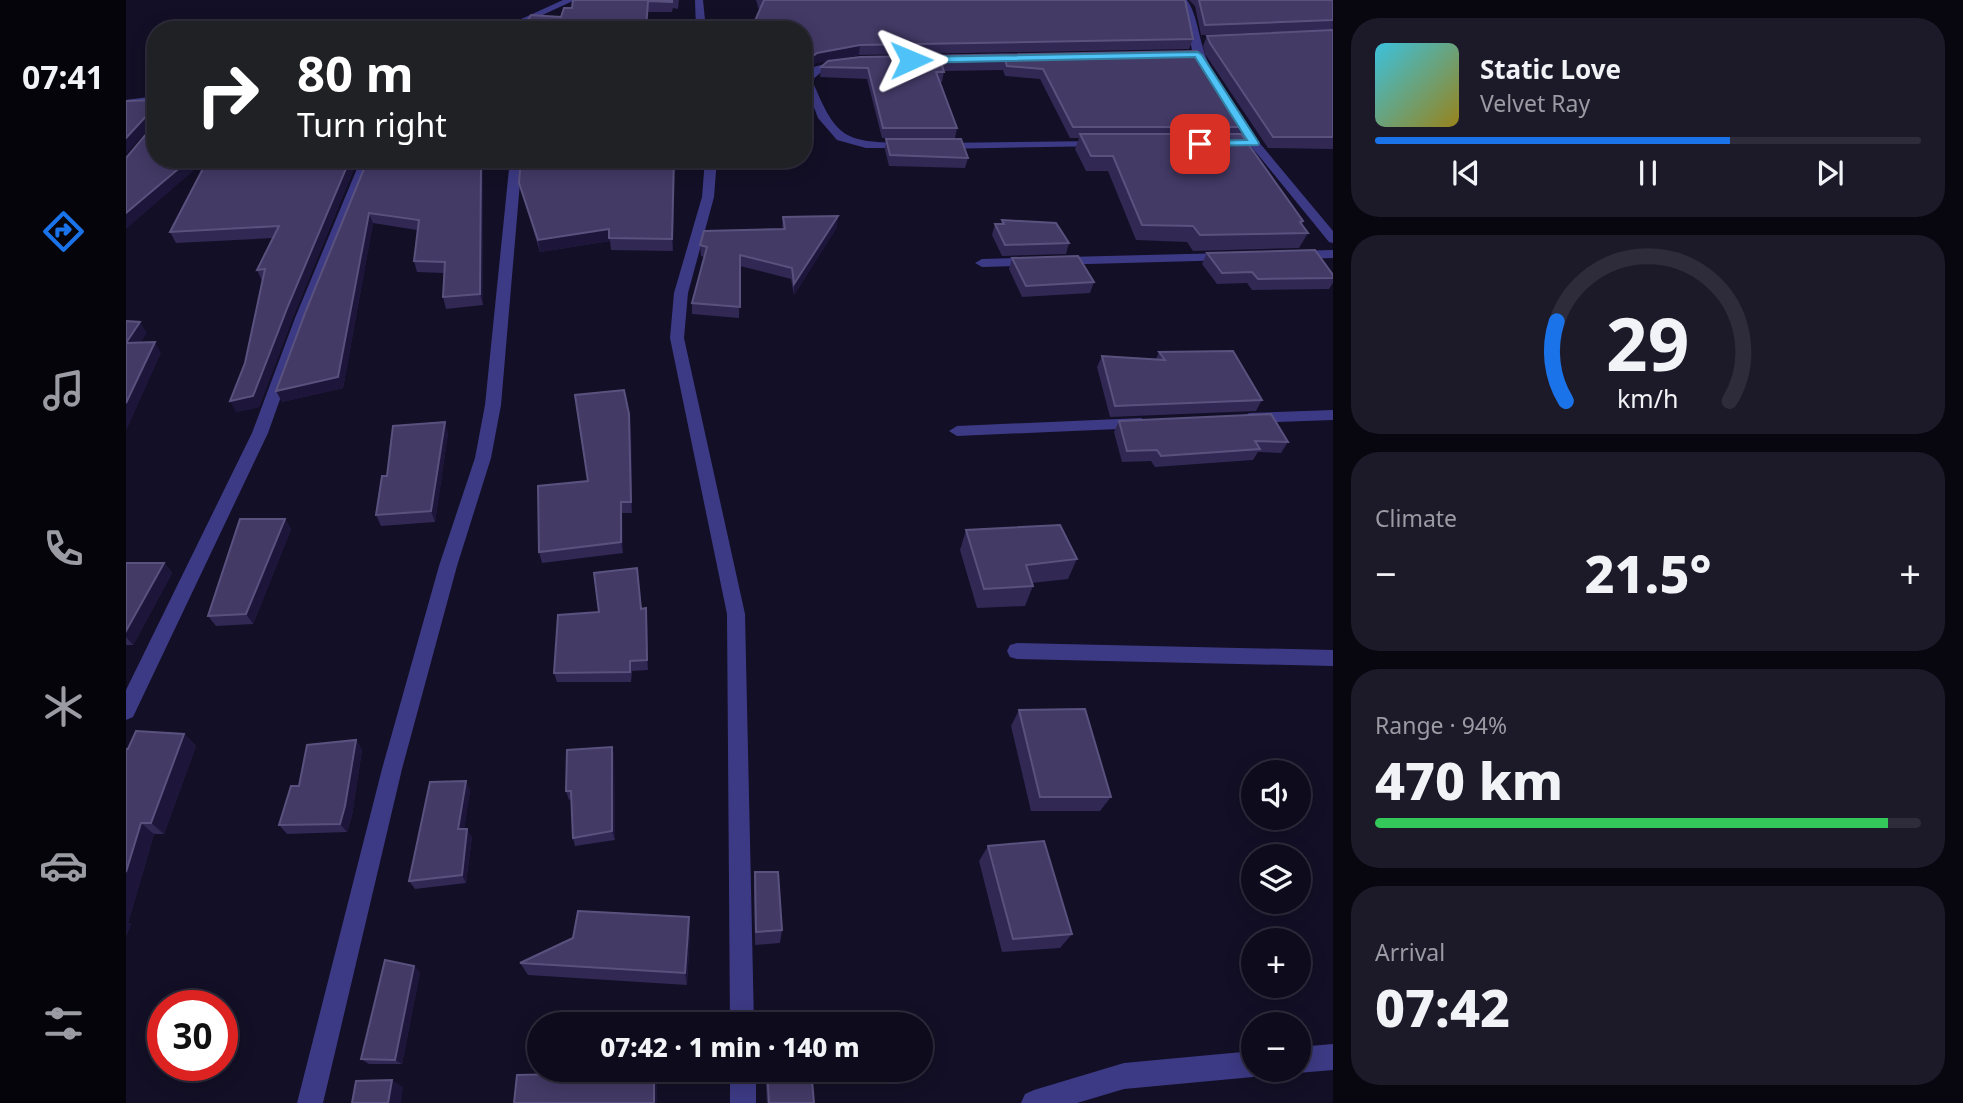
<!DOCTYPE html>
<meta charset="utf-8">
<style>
:root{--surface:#0e0b1c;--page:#1c1929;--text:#f1f3f6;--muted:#9b9ba3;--line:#2e2b3b;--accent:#1a73e8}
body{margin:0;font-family:"Noto Sans",sans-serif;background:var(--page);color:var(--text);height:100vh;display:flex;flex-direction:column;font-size:26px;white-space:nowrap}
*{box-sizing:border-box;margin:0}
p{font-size:23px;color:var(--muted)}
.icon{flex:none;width:38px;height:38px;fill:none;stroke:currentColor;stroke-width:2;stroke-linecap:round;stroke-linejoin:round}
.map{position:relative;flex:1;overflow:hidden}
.side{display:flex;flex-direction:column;gap:18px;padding:18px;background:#08060f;width:630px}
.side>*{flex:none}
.top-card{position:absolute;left:21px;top:21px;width:665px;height:147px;border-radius:28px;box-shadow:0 4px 18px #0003,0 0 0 2px var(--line);background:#202124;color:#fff;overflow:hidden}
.fabs{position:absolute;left:1115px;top:760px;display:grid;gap:14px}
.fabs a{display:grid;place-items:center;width:70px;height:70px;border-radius:50%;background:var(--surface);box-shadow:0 4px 18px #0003,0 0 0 2px var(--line);font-size:35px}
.speed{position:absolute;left:21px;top:990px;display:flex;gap:14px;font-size:35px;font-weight:700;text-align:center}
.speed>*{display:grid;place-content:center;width:91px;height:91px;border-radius:50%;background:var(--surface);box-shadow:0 4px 18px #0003,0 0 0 2px var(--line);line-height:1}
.speed .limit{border:10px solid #d22;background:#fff;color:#111}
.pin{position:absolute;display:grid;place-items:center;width:60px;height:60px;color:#fff;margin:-30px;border-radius:14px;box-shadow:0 4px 10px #0006}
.me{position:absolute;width:77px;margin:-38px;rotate:89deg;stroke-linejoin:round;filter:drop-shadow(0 0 5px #0008)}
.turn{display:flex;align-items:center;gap:24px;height:147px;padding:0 35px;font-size:32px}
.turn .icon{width:91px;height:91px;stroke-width:2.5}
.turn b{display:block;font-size:49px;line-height:60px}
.big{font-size:52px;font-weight:800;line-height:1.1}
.side .tile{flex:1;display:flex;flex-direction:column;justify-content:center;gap:10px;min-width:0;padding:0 24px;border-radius:28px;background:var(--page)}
.side .dial{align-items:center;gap:0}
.dial svg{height:182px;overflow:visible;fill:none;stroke:var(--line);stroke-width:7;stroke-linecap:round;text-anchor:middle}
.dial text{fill:var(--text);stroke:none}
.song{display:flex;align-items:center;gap:21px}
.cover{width:84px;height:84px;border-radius:10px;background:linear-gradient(135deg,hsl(190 70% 55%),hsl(50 70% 35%))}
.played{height:7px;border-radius:4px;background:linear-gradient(90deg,var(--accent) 65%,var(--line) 65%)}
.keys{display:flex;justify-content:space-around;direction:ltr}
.heat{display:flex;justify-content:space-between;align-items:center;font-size:38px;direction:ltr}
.charge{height:10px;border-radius:5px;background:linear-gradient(90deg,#34c759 94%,var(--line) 0)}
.trip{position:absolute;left:401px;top:1012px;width:406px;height:70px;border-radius:35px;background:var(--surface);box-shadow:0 4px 18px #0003,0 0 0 2px var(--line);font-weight:800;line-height:70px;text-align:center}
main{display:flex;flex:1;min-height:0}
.tab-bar{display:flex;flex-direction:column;width:126px;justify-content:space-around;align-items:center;background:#06040b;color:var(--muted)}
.tab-bar .icon{width:49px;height:49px}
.tab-bar .current{color:var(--accent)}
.tab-bar b{font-size:32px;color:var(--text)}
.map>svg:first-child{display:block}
</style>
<main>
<nav class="tab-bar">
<b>07:41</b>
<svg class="icon current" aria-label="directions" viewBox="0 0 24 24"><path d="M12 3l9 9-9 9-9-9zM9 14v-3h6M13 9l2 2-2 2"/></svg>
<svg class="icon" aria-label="music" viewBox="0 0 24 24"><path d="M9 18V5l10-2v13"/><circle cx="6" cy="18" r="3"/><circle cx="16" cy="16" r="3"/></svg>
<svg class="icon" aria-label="phone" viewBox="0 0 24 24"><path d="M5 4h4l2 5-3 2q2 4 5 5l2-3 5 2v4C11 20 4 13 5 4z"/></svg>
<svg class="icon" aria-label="climate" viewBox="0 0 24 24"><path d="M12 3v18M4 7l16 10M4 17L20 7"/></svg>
<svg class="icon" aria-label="car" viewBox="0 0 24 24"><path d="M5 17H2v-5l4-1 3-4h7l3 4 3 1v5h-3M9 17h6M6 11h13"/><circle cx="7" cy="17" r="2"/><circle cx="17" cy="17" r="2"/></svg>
<svg class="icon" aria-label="filters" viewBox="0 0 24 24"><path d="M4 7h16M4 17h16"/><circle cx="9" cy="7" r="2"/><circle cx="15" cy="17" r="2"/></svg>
</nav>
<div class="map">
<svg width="1207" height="1103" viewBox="0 0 1207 1103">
<rect width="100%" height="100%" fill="#130f26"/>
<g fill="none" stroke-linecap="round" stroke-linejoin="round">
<g fill="#3d3a85" fill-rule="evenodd">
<polygon points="437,0 449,0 384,30 371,30"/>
<polygon points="569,0 577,0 580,30 570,30"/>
<path d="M1052,0H1061C1074,19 1072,47 1087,71L1086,73H1078L1067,55L1057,7Z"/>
<path d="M711,61L721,63L699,69L686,80C711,140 718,142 782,143L786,144V148H740L711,140L692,118L677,78L687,67Z"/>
<polygon points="30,96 30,102 0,106 0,100"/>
<polygon points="1102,108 1110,108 1132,141 1207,231 1207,243 1203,242 1124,145 1101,110"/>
<polygon points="974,141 980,144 978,146 813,149 807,146 813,143"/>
<polygon points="235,159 247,159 183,318 142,433 7,717 0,720 0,690 126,433 169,318"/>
<polygon points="384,159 396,159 375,405 365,458 331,566 276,769 197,1103 171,1103 256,769 313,566 349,458 359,405"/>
<polygon points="579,159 591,159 588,197 562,293 558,338 619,614 628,1024 604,1024 601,614 544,338 548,293 576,197"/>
<polygon points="1207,250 1207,258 1169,259 1163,255 1169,251"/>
<polygon points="1102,253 1108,257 1107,260 856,267 849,263 856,259"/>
<polygon points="1207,410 1207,420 1123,423 1115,418 1123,413"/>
<polygon points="1015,418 1023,423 1015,428 831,436 823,431 831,426"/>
<polygon points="891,643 1207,650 1207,666 891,659 884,657 881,651 884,645"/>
<polygon points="1207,1044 1207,1070 1172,1073 1164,1069 1172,1069 1172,1047"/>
<polygon points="1127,1051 1127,1069 1138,1069 1136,1073 1127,1077 998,1089 951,1103 895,1103 899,1094 908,1090 998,1063"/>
<rect x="604" y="1069" width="26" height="34"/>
</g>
</g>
<g fill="#312854">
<polygon points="447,0 553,0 552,9 547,8 546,12 522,12 435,17 446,8"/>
<polygon points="630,0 1059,0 1067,39 1063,49 733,55 690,63 677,74 677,30 633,10"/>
<polygon points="1063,0 1207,0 1207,30 1075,35 1069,6"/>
<polygon points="1207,30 1207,149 1142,148 1079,54 1077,46 1081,36"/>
<polygon points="1071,51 1120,127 1116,135 1177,221 1176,225 1182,233 1173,248 1067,251 1061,242 1010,240 982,171 960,171 949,149 953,138 944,138 914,79 879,76 877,70 818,71 816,82 814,82 831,128 829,138 756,138 741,79 694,77 695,67 702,61"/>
<polygon points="760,139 842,158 839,168 763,166 759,150"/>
<polygon points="232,159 167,317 133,407 110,412 119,363 136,281 131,270 147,238 50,243 44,232"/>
<polygon points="242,159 357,159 357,305 320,309 317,297 318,273 291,272 288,261 291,230 247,223 217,388 156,402"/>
<polygon points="548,159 547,251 485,250 484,241 414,252 396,194 393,183"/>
<polygon points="657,217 711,227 668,295 665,279 614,266 613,318 566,314 566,303 579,257 575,256 574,245 656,230"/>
<polygon points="876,220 943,243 940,254 876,256 866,235 869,224 875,224"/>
<polygon points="1081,253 1207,275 1207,283 1203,289 1126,290 1121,283 1091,284 1076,264"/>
<polygon points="886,258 968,282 964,293 896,297 883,269"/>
<polygon points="1033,352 1136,400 1130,411 984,417 971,367 976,356 1030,359"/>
<polygon points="993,421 1162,442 1155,453 1132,452 1127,460 1029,467 1025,461 996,462 988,432"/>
<polygon points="505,425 506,513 496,513 497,553 416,563 413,552 462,481"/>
<polygon points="322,433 309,522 255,526 250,515 261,476"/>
<polygon points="159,519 165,529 127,624 90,626 82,616"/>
<polygon points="840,530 951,559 942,579 906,583 907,586 899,606 851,608 834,550"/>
<polygon points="0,563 38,563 46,573 7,645 0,645"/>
<polygon points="515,609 521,619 522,670 506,671 505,682 431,682 428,673"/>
<polygon points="893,710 985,797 974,811 905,811 885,726"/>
<polygon points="58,734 70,746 38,834 28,834 2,923 5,924 0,936 0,749"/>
<polygon points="230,740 236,750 226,815 221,832 161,834 153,825 173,786"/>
<polygon points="486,747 488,756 489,840 449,846 447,838 445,799 443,800 440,791"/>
<polygon points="344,790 338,829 346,837 340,883 289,889 283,881"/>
<polygon points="862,846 946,934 934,948 876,952 853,861"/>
<polygon points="629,872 656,930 654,943 629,945 628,887"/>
<polygon points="564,931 561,985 402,975 394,963"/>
<polygon points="294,972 276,1064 243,1064 235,1059"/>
<polygon points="639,1069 685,1069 688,1103 641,1103"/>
</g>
<g fill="#1d163a">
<polygon points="522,1 522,12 521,30 520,30"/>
<polygon points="734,45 733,55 690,63 677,74 677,64 691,53"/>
<polygon points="23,113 28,123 0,154 0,138"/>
<polygon points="64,159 81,159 0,229 0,213"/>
<polygon points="224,159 232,159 167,317 133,407 110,412 104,401 162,306"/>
<polygon points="355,159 357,159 357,305 354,294"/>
<polygon points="548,159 547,251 546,239"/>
<polygon points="243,213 247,223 217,388 156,402 150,391"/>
<polygon points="712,216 711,227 668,295 668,284"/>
<polygon points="483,229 484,241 414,252 412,240"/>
<polygon points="14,322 21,333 7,355 0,344"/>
<polygon points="29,342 35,353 0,431 0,403"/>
<polygon points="503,414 505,425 506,513 505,502"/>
<polygon points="319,422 322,433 309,522 305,511"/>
<polygon points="495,502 496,513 497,553 495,542"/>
<polygon points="159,519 165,529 127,624 120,614"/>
<polygon points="38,563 46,573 7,645 0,637 0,631"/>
<polygon points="520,608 521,619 522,670 521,660"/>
<polygon points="58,734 70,746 38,834 25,823"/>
<polygon points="230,740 236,750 226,815 221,832 214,824"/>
<polygon points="486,747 488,756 489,840 486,831"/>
<polygon points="340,781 344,790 337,837 332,829"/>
<polygon points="15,823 28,834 2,923 5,924 0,936 0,872"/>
<polygon points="341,829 346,837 340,883 336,875"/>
<polygon points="563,917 564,931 561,985 559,973"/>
<polygon points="288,966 294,972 276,1064 269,1060"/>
<polygon points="528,1072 531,1081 531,1103 528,1103"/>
<polygon points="266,1080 277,1087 275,1103 262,1103"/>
</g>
<g fill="#433a66" stroke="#5a527e" stroke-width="2">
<polygon points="447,0 546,0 546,2 522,1 520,30 396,30 405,15 435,17 438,8 446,8"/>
<polygon points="638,0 1059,0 1067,39 734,45 691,53 677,64 677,30 625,30"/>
<polygon points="1073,0 1207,0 1207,20 1079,25"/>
<polygon points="1207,30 1207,137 1147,137 1084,43 1081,36"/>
<polygon points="1071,51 1120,127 947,127 917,69 881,66 879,60 815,61 818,72 810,72 831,128 757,128 742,68 695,67 702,61 734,57"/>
<polygon points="30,100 30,159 64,159 0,213 0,158 27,126 27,113 23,113 0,138 0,101"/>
<polygon points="954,134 1115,134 1177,221 1174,222 1182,233 1074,235 1067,226 1016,225 987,156 965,156"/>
<polygon points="760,139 835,139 842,158 764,155"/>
<polygon points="82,159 224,159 162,306 127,396 104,401 119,363 139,269 131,270 153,226 44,232"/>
<polygon points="242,159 355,159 354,294 317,297 319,262 288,261 293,220 243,213 212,377 150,391 181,308"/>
<polygon points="395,159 548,159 546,239 483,238 483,229 412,240 393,183"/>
<polygon points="712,216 668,284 666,268 614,255 614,307 566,303 581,247 574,245 578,231 659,229 657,217"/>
<polygon points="876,220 930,223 943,243 879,245 869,224 878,224"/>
<polygon points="1189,250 1207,275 1207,278 1132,279 1126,272 1096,273 1081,253"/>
<polygon points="952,256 968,282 900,286 886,258"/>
<polygon points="0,321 14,322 0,343"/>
<polygon points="29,342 0,403 0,343"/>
<polygon points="1107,351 1136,400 989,406 976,356 1039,360 1033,352"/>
<polygon points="498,390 503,414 505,502 495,502 495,542 413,552 412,486 462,481 449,395"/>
<polygon points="1145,414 1162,442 1129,441 1134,449 1035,456 1031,450 1001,451 993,421"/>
<polygon points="319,422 305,511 250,515 256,476 261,476 267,426"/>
<polygon points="114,519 159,519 120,614 82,616"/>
<polygon points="934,525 951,559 900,565 907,586 858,589 840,530"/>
<polygon points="0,563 38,563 0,631"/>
<polygon points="511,568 515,609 520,608 521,660 504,661 504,672 428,673 432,615 473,612 468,573"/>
<polygon points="959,709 985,797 914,797 893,710"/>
<polygon points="10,731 58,734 25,823 15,823 0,872 0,749 2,749"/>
<polygon points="230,740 219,806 214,824 153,825 165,786 173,786 181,745"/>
<polygon points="486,747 486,831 447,838 445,791 440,791 441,750"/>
<polygon points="340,781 332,829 341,829 336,875 283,881 304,782"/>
<polygon points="918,841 946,934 887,939 862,846"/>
<polygon points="629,872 652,872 656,930 630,932"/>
<polygon points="452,911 563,917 559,973 394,963 447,938"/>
<polygon points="259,960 288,966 269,1060 235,1059"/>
<polygon points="641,1069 685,1069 688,1103 643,1103"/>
<polygon points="528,1072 528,1103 388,1103 391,1075"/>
<polygon points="266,1080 262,1103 226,1103 230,1081"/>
</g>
<polygon fill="#4fc3f7" stroke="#337fa1" stroke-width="2" points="1072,52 1076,55 1133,143 1132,145 1071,146 1069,144 1074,141 1121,140 1069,57 785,63 781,60 785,57"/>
</svg>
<div class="fabs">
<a><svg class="icon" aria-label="sound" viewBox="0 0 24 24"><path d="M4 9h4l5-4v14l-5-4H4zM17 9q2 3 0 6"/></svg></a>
<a><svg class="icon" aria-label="layers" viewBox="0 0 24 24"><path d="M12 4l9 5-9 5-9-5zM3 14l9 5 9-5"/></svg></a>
<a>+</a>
<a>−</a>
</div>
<div class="speed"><div class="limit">30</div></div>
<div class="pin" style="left:1074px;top:144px;background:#d93025"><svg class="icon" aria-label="arrive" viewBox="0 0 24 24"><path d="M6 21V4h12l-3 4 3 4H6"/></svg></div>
<svg class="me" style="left:785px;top:60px" viewBox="-20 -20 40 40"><path d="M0-17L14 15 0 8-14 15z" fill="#4fc3f7" stroke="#fff" stroke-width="4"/></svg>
<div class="trip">07:42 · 1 min · 140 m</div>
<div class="top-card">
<div class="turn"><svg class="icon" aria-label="right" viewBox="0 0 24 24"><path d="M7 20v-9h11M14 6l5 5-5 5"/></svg><div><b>80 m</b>Turn right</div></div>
</div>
</div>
<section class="side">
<div class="tile">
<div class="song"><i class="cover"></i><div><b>Static Love</b><p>Velvet Ray</p></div></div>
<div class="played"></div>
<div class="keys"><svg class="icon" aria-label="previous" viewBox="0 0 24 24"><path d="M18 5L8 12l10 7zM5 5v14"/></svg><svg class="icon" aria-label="pause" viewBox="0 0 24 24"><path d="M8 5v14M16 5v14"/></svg><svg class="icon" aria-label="next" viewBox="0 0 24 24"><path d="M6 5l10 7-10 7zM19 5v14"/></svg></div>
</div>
<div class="tile dial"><svg viewBox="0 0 100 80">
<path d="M14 69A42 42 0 1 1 86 69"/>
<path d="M14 69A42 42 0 0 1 10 34" stroke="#1a73e8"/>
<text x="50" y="56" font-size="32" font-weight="700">29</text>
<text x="50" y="72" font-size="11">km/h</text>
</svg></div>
<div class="tile"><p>Climate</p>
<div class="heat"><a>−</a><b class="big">21.5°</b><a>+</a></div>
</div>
<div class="tile"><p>Range · 94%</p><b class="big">470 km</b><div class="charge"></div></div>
<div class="tile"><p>Arrival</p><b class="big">07:42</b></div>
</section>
</main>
